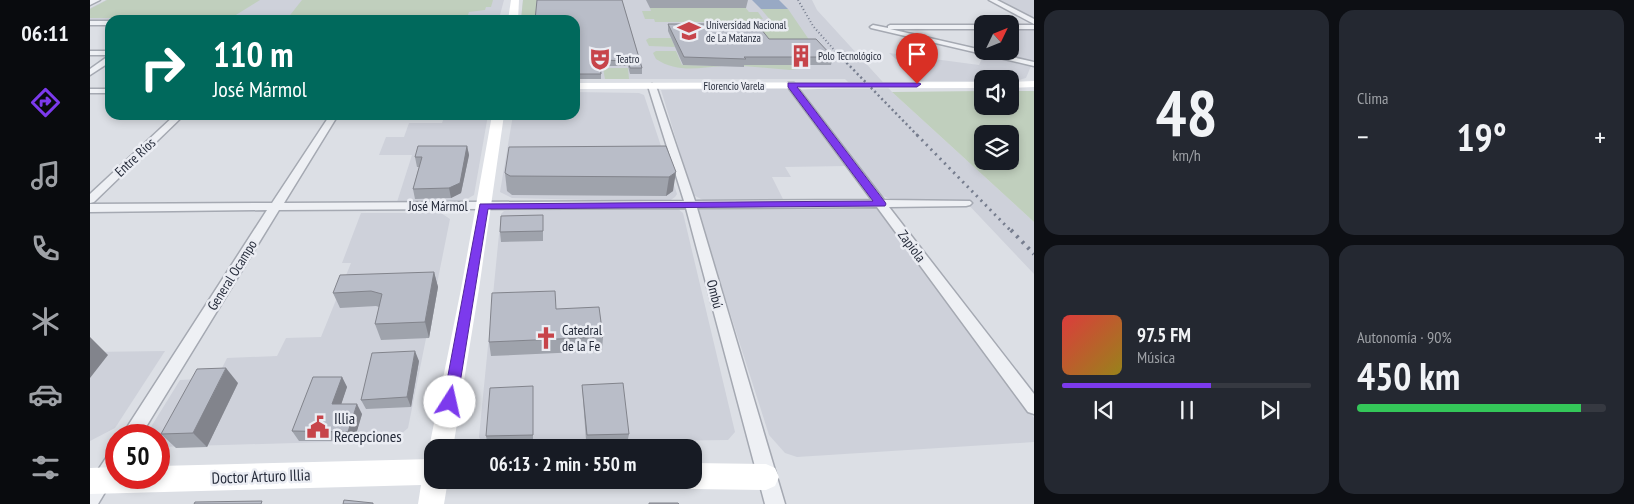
<!DOCTYPE html>
<html lang="es">
<meta charset="utf-8">
<style>
:root{--surface:#171b24;--page:#242831;--text:#f1f3f6;--muted:#9ea1a6;--line:#363941;--accent:#7c3aed}
body{margin:0;font-family:"PT Sans Narrow",sans-serif;background:var(--page);color:var(--text);height:100vh;display:flex;flex-direction:column;font-size:19px;white-space:nowrap}
*{box-sizing:border-box;margin:0}
p{font-size:16px;color:var(--muted)}
.icon{flex:none;width:28px;height:28px;fill:none;stroke:currentColor;stroke-width:2;stroke-linecap:round;stroke-linejoin:round}
.map{position:relative;flex:1;overflow:hidden}
.panel{display:flex;flex-direction:column;gap:10px;padding:10px;background:#0d0f14;width:600px}
.panel>*{flex:none}
.guide{position:absolute;left:15px;top:15px;width:475px;height:105px;border-radius:15px;box-shadow:0 2px 8px #0003;background:#00695c;color:#fff;overflow:hidden}
.needle{width:32px;rotate:47deg}
.tools{position:absolute;left:884px;top:15px;display:grid;gap:10px}
.tools a{display:grid;place-items:center;width:45px;height:45px;border-radius:10px;background:var(--surface);box-shadow:0 2px 8px #0003;font-size:25px}
.speed{position:absolute;left:15px;top:424px;display:flex;gap:10px;font-size:25px;font-weight:700;text-align:center}
.speed>*{display:grid;place-content:center;width:65px;height:65px;border-radius:50%;background:var(--surface);box-shadow:0 2px 8px #0003;line-height:1}
.speed .limit{border:8px solid #d22;background:#fff;color:#111}
.pin{position:absolute;display:grid;place-items:center;width:42px;height:42px;color:#fff;margin:-51px -21px;border-radius:50% 50% 50% 0;rotate:-45deg;box-shadow:0 0 5px #0007}
.pin .icon{rotate:45deg}
.me{position:absolute;width:55px;margin:-28px;rotate:10deg;stroke-linejoin:round;filter:drop-shadow(0 0 4px #0008)}
.turn{display:flex;align-items:center;gap:18px;height:105px;padding:0 25px;font-size:22px}
.turn .icon{width:65px;height:65px;stroke-width:2.5}
.turn b{display:block;font-size:35px;line-height:42px}
.big{font-size:38px;font-weight:700;line-height:1.1}
.panel .tile{flex:1;display:flex;flex-direction:column;justify-content:center;gap:8px;min-width:0;padding:0 18px;border-radius:15px;background:var(--page)}
.panel .dial{align-items:center;gap:0}
.dial b{font-size:65px;line-height:1}
.song{display:flex;align-items:center;gap:15px}
.cover{width:60px;height:60px;border-radius:8px;background:linear-gradient(135deg,hsl(0 70% 55%),hsl(50 70% 35%))}
.played{height:5px;border-radius:2px;background:linear-gradient(90deg,var(--accent) 60%,var(--line) 60%)}
.keys{display:flex;justify-content:space-around;direction:ltr}
.heat{display:flex;justify-content:space-between;align-items:center;font-size:28px;direction:ltr}
.charge{height:8px;border-radius:4px;background:linear-gradient(90deg,#34c759 90%,var(--line) 0)}
.panel .tiles{flex:1;display:grid;gap:10px;grid-template-columns:repeat(2,1fr)}
.trip{position:absolute;left:334px;top:439px;width:278px;height:50px;border-radius:15px;background:var(--surface);box-shadow:0 2px 8px #0003;font-weight:700;line-height:50px;text-align:center}
main{display:flex;flex:1;min-height:0}
.dock{display:flex;flex-direction:column;width:90px;justify-content:space-around;align-items:center;background:#090b0e;color:var(--muted)}
.dock .icon{width:35px;height:35px}
.dock .selected{color:var(--accent)}
.dock b{font-size:22px;color:var(--text)}
.map>svg:first-child{display:block}
</style>
<main>
<nav class="dock">
<b>06:11</b>
<svg class="icon selected" aria-label="directions" viewBox="0 0 24 24"><path d="M12 3l9 9-9 9-9-9zM9 14v-3h6M13 9l2 2-2 2"/></svg>
<svg class="icon" aria-label="music" viewBox="0 0 24 24"><path d="M9 18V5l10-2v13"/><circle cx="6" cy="18" r="3"/><circle cx="16" cy="16" r="3"/></svg>
<svg class="icon" aria-label="phone" viewBox="0 0 24 24"><path d="M5 4h4l2 5-3 2q2 4 5 5l2-3 5 2v4C11 20 4 13 5 4z"/></svg>
<svg class="icon" aria-label="climate" viewBox="0 0 24 24"><path d="M12 3v18M4 7l16 10M4 17L20 7"/></svg>
<svg class="icon" aria-label="car" viewBox="0 0 24 24"><path d="M5 17H2v-5l4-1 3-4h7l3 4 3 1v5h-3M9 17h6M6 11h13"/><circle cx="7" cy="17" r="2"/><circle cx="17" cy="17" r="2"/></svg>
<svg class="icon" aria-label="filters" viewBox="0 0 24 24"><path d="M4 7h16M4 17h16"/><circle cx="9" cy="7" r="2"/><circle cx="15" cy="17" r="2"/></svg>
</nav>
<div class="map">
<svg width="944" height="504" viewBox="0 0 944 504">
<rect width="100%" height="100%" fill="#dcdfe5"/>
<g fill="#ced1da">
<polygon points="16,0 414,0 410,15 401,19 0,20 0,8"/>
<polygon points="433,0 722,0 727,10 802,92 944,222 944,274 874,200 803,200 790,195 710,90 763,87 755,79 485,79 485,20 431,20"/>
<polygon points="904,0 944,0 944,20"/>
<polygon points="920,28 944,28 944,60 934,60 894,51 920,51"/>
<polygon points="799,53 889,65 894,54 941,66 936,78 921,82 920,79 892,79 892,81 831,81"/>
<polygon points="694,88 701,91 756,166 695,167 701,177 682,177 694,201 615,201 603,195 571,90"/>
<polygon points="485,92 549,93 554,95 587,194 585,197 578,202 422,198 410,192 423,115 485,115"/>
<polygon points="355,115 398,115 384,195 370,203 307,202 322,155 289,155 296,137 314,137 319,123 352,123"/>
<polygon points="581,207 588,209 593,213 645,432 638,440 392,443 389,437 411,214 414,211"/>
<polygon points="613,207 781,207 787,208 944,418 944,442 707,457 695,453 679,435 608,213 607,210"/>
<polygon points="271,213 351,213 360,219 318,428 304,440 69,447 69,435 56,435 90,380 127,378 137,358 187,356 196,338 231,337 261,263 252,263"/>
<polygon points="75,351 25,428 0,441 0,352"/>
</g>
<g fill="#c0cfbd" fill-rule="evenodd">
<polygon points="17,0 170,0 141,18 0,18 0,9"/>
<polygon points="212,0 403,0 401,7 396,7 395,10 379,12 378,15 197,19"/>
<polygon points="433,0 447,0 445,20 431,20"/>
<polygon points="649,0 659,12 668,12 673,19 665,19 667,22 565,22 564,19 555,19 552,11 561,11 560,8"/>
<polygon points="671,9 698,9 724,47 697,65 713,65 715,68 700,70 653,66 652,65 690,65 664,29 688,29"/>
<polygon points="559,38 581,38 585,47 559,46 556,40"/>
<path d="M566,51H586L592,65L632,66C609,68 587,73 566,59L563,53Z"/>
<polygon points="513,68 538,68 539,79 515,79"/>
<path d="M892,91V106H920V91H944V222L802,92ZM892,134H920V161H892Z"/>
</g>
<polygon fill="#98a9c4" points="662,0 689,0 698,9 671,9"/>
<g fill="none" stroke-linecap="round" stroke-linejoin="round">
<defs>
<g id="minor">
<polygon points="899,0 907,0 944,19 944,24"/>
<rect x="0" y="21" width="20" height="4"/>
<polygon points="783,25 798,28 798,26 800,25 892,25 892,29 800,29 944,62 944,66 781,28 780,27"/>
<rect x="920" y="25" width="24" height="4"/>
<rect x="0" y="51" width="20" height="4"/>
<polygon points="17,57 20,57 20,62 0,75 0,69"/>
<polygon points="698,83 704,83 794,200 880,201 882,203 880,205 876,206 799,207 944,394 944,414 938,412 787,207 607,208 695,504 675,504 596,208 189,210 51,435 32,435 177,210 0,212 0,204 182,203 240,115 248,115 194,203 594,201 558,86 562,84 566,86 605,201 782,200 698,87"/>
<rect x="0" y="89" width="20" height="4"/>
<polygon points="85,115 94,115 4,202 0,203 0,194"/>
<polygon points="26,449 26,474 8,504 0,504 0,482 20,452"/>
</g>
<polygon id="tertiary" points="0,0 10,0 0,5"/>
</defs>
<use href="#minor" stroke="#a5a9b2" stroke-width="3"/>
<use href="#tertiary" stroke="#a5a9b2" stroke-width="3"/>
<use href="#minor" fill="#eef0f4" fill-rule="evenodd"/>
<use href="#tertiary" fill="#eef0f4" fill-rule="evenodd"/>
<g fill="#fff" fill-rule="evenodd">
<polygon points="421,0 429,0 428,20 418,20"/>
<polygon points="944,81 944,87 920,88 920,82"/>
<polygon points="892,82 892,88 485,89 485,83"/>
<polygon points="402,115 414,115 389,289 363,448 342,448 342,456 339,448 371,289"/>
<polygon points="342,459 342,480 358,480 354,504 328,504 331,485 0,494 0,468 26,467 26,478 69,478 69,466"/>
<polygon points="602,463 676,464 685,468 689,477 685,486 676,490 602,489 593,485 591,480 602,480"/>
</g>
<polyline stroke="#767d8e" stroke-width="2" stroke-dasharray="1 2.5" stroke-linecap="butt" points="708,0 723,26 754,61"/>
<polyline stroke="#767d8e" stroke-width="2.5" stroke-dasharray="2 3" stroke-linecap="butt" points="753,59 828,136"/>
<polyline stroke="#767d8e" stroke-width="3" stroke-dasharray="2 4.5" stroke-linecap="butt" points="827,135 922,232"/>
<polyline stroke="#767d8e" stroke-width="4" stroke-dasharray="2.5 5.5" stroke-linecap="butt" points="921,230 944,254"/>
</g>
<g fill="#9fa3ac">
<polygon points="447,0 532,0 552,68 552,74 540,74 538,66 513,66 513,68 511,68 511,79 485,79 485,20 445,20"/>
<polygon points="556,0 658,0 656,8 560,8"/>
<polygon points="578,24 679,39 743,57 741,65 654,65 654,67 593,65 578,31"/>
<polygon points="377,146 379,155 371,193 361,198 325,199 323,189 329,167 327,167 325,157"/>
<polygon points="576,146 583,191 576,196 422,195 417,191 415,173"/>
<polygon points="453,215 453,241 411,242 410,232"/>
<polygon points="344,272 348,287 339,338 291,340 285,324 289,307 286,306 250,308 243,293"/>
<polygon points="466,309 513,337 512,351 401,356 399,342"/>
<polygon points="329,361 321,407 276,409 271,400"/>
<polygon points="252,377 257,387 251,404 272,414 264,441 209,441 202,431"/>
<polygon points="148,383 117,447 86,448 71,434"/>
<polygon points="492,385 539,434 538,439 496,440"/>
<polygon points="443,391 443,440 397,441 396,436"/>
</g>
<g fill="#82848c">
<polygon points="377,146 379,155 371,193 361,198 359,188"/>
<polygon points="586,172 583,191 576,196 579,177"/>
<polygon points="344,272 348,287 339,338 335,322"/>
<polygon points="0,337 18,355 0,378"/>
<polygon points="325,351 329,361 321,407 317,397"/>
<polygon points="136,368 148,383 117,447 103,433"/>
<polygon points="252,377 257,387 248,414 242,404"/>
<polygon points="267,404 272,414 264,441 258,432"/>
</g>
<g fill="#b9bdc8" stroke="#82848c">
<polygon points="447,0 532,0 552,68 540,68 538,61 513,60 513,62 510,62 511,74 485,74 485,20 445,20"/>
<polygon points="578,24 667,24 679,39 726,39 743,57 654,57 656,59 594,57"/>
<polygon points="328,146 377,146 370,183 359,188 323,189 332,157 325,157"/>
<polygon points="576,146 586,172 579,177 420,176 415,173 419,147"/>
<polygon points="453,215 453,231 410,232 411,216"/>
<polygon points="344,272 335,322 285,324 292,294 281,291 243,293 250,275"/>
<polygon points="465,291 466,309 509,307 513,337 399,342 402,293"/>
<polygon points="325,351 317,397 271,400 282,353"/>
<polygon points="136,368 103,433 71,434 107,369"/>
<polygon points="223,377 252,377 242,404 267,404 258,432 202,431"/>
<polygon points="533,383 539,434 497,435 492,385"/>
<polygon points="443,386 443,435 396,436 400,388"/>
<polygon points="254,500 283,503 283,504 253,504"/>
<polygon points="172,501 171,504 104,504 105,502"/>
<polygon points="559,503 588,503 589,504 559,504"/>
</g>
<polygon fill="#7c3aed" stroke="#51269a" points="698,83 829,83 831,84 827,87 707,87 795,202 796,204 795,206 398,209 367,402 365,407 360,409 355,407 353,402 390,204 783,201 698,87"/>
<defs>
<symbol id="university-bare" viewBox="-9 -9 18 18"><path d="M0-5L7-2L0 1L-7-2ZM-4 1L0 2.5L4 1V4Q0 6-4 4Z" fill="#c7444a" stroke="#ebedf3" stroke-width="2.5" paint-order="stroke"/></symbol>
<symbol id="building-bare" viewBox="-9 -9 18 18"><path d="M-4-6H4V6H1V3H-1V6H-4ZM-2.5-4.3h1.7v1.8h-1.7ZM.8-4.3h1.7v1.8H.8ZM-2.5-1h1.7V.8h-1.7ZM.8-1h1.7V.8H.8Z" fill="#c7444a" stroke="#ebedf3" stroke-width="2.5" paint-order="stroke"/></symbol>
<symbol id="theatre-bare" viewBox="-9 -9 18 18"><path d="M-5-5.5Q0-4 5-5.5V0Q5 5 0 6Q-5 5-5 0ZM-3.3-2.5H-1v1.5H-3.3ZM1-2.5H3.3v1.5H1ZM-2.8 1Q0 5.5 2.8 1Z" fill="#c7444a" stroke="#ebedf3" stroke-width="2.5" paint-order="stroke"/></symbol>
<symbol id="church-bare" viewBox="-9 -9 18 18"><path d="M-1.2-6h2.4v3.5h3.3v2.4h-3.3V6h-2.4V-.1h-3.3v-2.4h3.3Z" fill="#c7444a" stroke="#ebedf3" stroke-width="2.5" paint-order="stroke"/></symbol>
<symbol id="civic-bare" viewBox="-9 -9 18 18"><path d="M-.6-6.5H3V-4.5H.6V-3L4-1V1h2V6H-6V1h2V-1L-.6-3ZM-1.2 2.5V6h2.4V2.5Z" fill="#c7444a" stroke="#ebedf3" stroke-width="2.5" paint-order="stroke"/></symbol>
</defs>
<g fill-rule="evenodd">
<use href="#university-bare" x="583" y="15" width="32" height="32"/>
<use href="#building-bare" x="695" y="40" width="32" height="32"/>
<use href="#theatre-bare" x="494" y="43" width="32" height="32"/>
<use href="#church-bare" x="440" y="322" width="32" height="32"/>
<use href="#civic-bare" x="212" y="411" width="32" height="32"/>
</g>
<g text-anchor="middle" dominant-baseline="central" stroke-width="5" stroke-linejoin="round" paint-order="stroke">
<g font-size="11" fill="#262c3b" stroke="#ebedf3" text-anchor="start">
<text x="616" y="25">Universidad Nacional<tspan x="616" dy="13">de La Matanza</tspan></text>
<text x="728" y="56">Polo Tecnológico</text>
<text x="526" y="59">Teatro</text>
</g>
<g font-size="11" fill="#262c3b" stroke="#ebedf3">
<text x="644" y="86">Florencio Varela</text>
</g>
<g font-size="14" fill="#262c3b" stroke="#ebedf3">
<text transform="translate(45 157) rotate(-43)">Entre Ríos</text>
<text x="348" y="206">José Mármol</text>
<text transform="translate(822 246) rotate(53)">Zapiola</text>
<text transform="translate(142 275) rotate(-58)">General Ocampo</text>
<text transform="translate(625 294) rotate(75)">Ombú</text>
</g>
<g font-size="14" fill="#262c3b" stroke="#ebedf3" text-anchor="start">
<text x="472" y="330">Catedral<tspan x="472" dy="16">de la Fe</tspan></text>
</g>
<g font-size="16" fill="#262c3b" stroke="#ebedf3" text-anchor="start">
<text x="244" y="418">Illia<tspan x="244" dy="18">Recepciones</tspan></text>
</g>
<g font-size="16" fill="#262c3b" stroke="#ebedf3">
<text transform="translate(171 476) rotate(-2)">Doctor Arturo Illia</text>
</g>
</g>
</svg>
<div class="tools">
<a><svg class="needle" viewBox="-14 -14 28 28"><path d="M0-13l5 13h-10z" fill="#e53935"/><path d="M0 13l5-13h-10z" fill="#9ea1a6"/></svg></a>
<a><svg class="icon" aria-label="sound" viewBox="0 0 24 24"><path d="M4 9h4l5-4v14l-5-4H4zM17 9q2 3 0 6"/></svg></a>
<a><svg class="icon" aria-label="layers" viewBox="0 0 24 24"><path d="M12 4l9 5-9 5-9-5zM3 14l9 5 9-5"/></svg></a>
</div>
<div class="speed"><div class="limit">50</div></div>
<div class="pin" style="left:827px;top:84px;background:#d93025"><svg class="icon" aria-label="arrive" viewBox="0 0 24 24"><path d="M6 21V4h12l-3 4 3 4H6"/></svg></div>
<svg class="me" style="left:360px;top:402px" viewBox="-20 -20 40 40"><circle r="19" fill="#fff"/><path d="M0-13L10 11 0 6-10 11z" fill="#7c3aed"/></svg>
<div class="trip">06:13 · 2 min · 550 m</div>
<div class="guide">
<div class="turn"><svg class="icon" aria-label="right" viewBox="0 0 24 24"><path d="M7 20v-9h11M14 6l5 5-5 5"/></svg><div><b>110 m</b>José Mármol</div></div>
</div>
</div>
<section class="panel">
<div class="tiles">
<div class="tile dial"><b>48</b><p>km/h</p></div>
<div class="tile"><p>Clima</p>
<div class="heat"><a>−</a><b class="big">19°</b><a>+</a></div>
</div>
<div class="tile">
<div class="song"><i class="cover"></i><div><b>97.5 FM</b><p>Música</p></div></div>
<div class="played"></div>
<div class="keys"><svg class="icon" aria-label="previous" viewBox="0 0 24 24"><path d="M18 5L8 12l10 7zM5 5v14"/></svg><svg class="icon" aria-label="pause" viewBox="0 0 24 24"><path d="M8 5v14M16 5v14"/></svg><svg class="icon" aria-label="next" viewBox="0 0 24 24"><path d="M6 5l10 7-10 7zM19 5v14"/></svg></div>
</div>
<div class="tile"><p>Autonomía · 90%</p><b class="big">450 km</b><div class="charge"></div></div>
</div>
</section>
</main>
